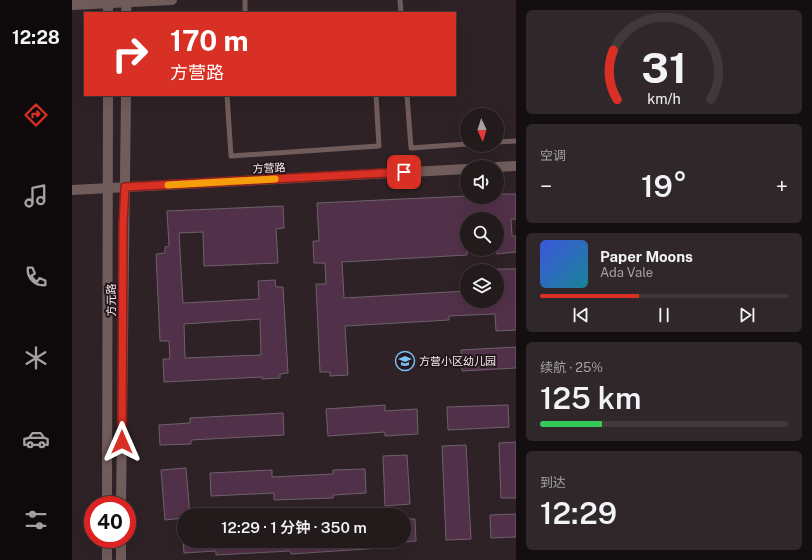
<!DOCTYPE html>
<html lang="zh">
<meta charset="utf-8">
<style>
:root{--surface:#231a1c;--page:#2f2729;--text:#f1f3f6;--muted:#a3a1a3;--line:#40383b;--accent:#d93025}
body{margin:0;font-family:"Public Sans","Noto Sans SC",sans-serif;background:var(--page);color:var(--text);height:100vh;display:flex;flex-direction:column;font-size:15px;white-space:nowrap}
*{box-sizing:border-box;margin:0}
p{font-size:13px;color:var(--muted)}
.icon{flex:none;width:22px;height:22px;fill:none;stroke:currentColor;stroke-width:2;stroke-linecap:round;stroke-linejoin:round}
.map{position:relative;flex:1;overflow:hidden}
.side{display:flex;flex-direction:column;gap:10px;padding:10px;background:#130e0f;width:296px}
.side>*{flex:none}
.top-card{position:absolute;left:12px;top:12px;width:372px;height:84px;border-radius:0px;box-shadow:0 4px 16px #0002,0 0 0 1px var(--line);background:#d93025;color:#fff;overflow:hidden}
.needle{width:26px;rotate:176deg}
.controls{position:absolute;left:388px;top:108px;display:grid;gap:8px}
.controls a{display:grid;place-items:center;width:44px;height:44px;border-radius:50%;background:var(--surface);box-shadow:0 4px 16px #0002,0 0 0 1px var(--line);font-size:20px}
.speed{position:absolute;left:12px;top:496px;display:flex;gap:8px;font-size:20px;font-weight:700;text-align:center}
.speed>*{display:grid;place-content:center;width:52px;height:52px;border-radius:50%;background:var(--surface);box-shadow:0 4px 16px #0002,0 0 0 1px var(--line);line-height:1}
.speed .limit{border:6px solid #d22;background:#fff;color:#111}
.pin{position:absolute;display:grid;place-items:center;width:34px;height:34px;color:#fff;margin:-17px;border-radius:8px;box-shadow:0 2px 6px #0006}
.me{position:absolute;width:44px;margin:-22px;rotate:0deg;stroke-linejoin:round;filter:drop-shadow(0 0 3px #0008)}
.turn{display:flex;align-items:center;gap:14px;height:84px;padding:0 20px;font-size:18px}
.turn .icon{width:52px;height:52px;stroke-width:2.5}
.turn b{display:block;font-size:28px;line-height:34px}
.big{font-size:30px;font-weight:600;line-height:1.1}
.side .card{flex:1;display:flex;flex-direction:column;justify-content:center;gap:6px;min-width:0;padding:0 14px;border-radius:6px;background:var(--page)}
.side .dial{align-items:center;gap:0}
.dial svg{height:104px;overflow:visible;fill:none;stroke:var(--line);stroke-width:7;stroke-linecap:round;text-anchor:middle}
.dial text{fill:var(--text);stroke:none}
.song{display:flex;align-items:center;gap:12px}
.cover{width:48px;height:48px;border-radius:6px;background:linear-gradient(135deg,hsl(230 70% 55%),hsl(190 70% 35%))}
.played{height:4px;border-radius:2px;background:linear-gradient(90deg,var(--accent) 40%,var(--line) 40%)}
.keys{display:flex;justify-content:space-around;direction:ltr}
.heat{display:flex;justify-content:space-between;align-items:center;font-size:22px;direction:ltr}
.charge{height:6px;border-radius:3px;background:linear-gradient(90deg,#34c759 25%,var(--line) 0)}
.trip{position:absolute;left:105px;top:508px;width:234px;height:40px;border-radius:20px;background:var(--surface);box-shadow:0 4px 16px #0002,0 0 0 1px var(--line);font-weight:600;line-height:40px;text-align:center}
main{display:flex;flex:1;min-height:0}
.dock{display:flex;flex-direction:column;width:72px;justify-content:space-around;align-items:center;background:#0e0a0b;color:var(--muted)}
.dock .icon{width:28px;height:28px}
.dock .active{color:var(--accent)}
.dock b{font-size:18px;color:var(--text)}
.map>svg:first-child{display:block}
</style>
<main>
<nav class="dock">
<b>12:28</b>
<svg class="icon active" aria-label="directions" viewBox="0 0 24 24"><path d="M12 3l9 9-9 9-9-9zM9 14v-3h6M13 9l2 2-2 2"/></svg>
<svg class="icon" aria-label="music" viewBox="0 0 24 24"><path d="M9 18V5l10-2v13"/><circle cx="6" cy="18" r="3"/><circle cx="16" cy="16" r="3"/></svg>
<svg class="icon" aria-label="phone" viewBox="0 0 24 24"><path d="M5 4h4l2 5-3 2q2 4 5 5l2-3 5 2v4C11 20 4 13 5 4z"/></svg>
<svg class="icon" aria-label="climate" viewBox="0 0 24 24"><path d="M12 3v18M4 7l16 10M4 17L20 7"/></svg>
<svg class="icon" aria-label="car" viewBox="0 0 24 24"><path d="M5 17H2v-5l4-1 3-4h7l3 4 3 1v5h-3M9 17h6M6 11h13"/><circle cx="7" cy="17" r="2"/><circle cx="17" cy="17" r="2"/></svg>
<svg class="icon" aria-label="filters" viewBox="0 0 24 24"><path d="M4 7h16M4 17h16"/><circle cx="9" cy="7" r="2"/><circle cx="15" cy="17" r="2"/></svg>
</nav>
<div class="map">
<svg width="444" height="560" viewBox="0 0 444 560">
<rect width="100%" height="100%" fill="#2f2226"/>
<g fill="#513149" stroke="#6e616a" fill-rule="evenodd">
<polygon points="425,194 444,194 444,219 439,219 440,236 444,236 444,252 425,254 425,219 395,219 395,255 270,262 272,298 395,291 395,301 425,301 425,269 444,269 444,330 424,331 423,314 377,316 377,320 273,326 276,375 258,376 258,372 248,372 244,284 254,284 253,263 242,263 241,241 247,241 245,203 395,196 425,197"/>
<path d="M211,206L212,228L204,229L206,263L132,266L131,232L107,233L111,303L187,299L186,281L203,280L204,287H211L216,373L208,374V378L190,379V377L92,382L91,359H98L97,341H88L84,254L93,253V247L97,246L95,211ZM188,319L189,355L113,358L112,324Z"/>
<polygon points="444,347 444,368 390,371 389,350"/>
<polygon points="313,405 313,411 345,409 346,434 313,436 313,432 256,436 254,409"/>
<polygon points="436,405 437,427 376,430 375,407"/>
<polygon points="211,413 212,435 119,440 119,444 88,445 87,425 118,423 118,418"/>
<polygon points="444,442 444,498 429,498 427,443"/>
<polygon points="394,445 399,539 374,540 370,446"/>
<polygon points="335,455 338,504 313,506 311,456"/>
<polygon points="114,468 118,515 112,515 112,518 93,520 89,470"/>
<polygon points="293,469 294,493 261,495 261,498 202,500 202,493 139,496 138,473 200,470 200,477 261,474 261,470"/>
<polygon points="444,514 444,537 419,538 418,515"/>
<polygon points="332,519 343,519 344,541 332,542"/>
<polygon points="111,541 323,541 324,547 219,554 218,551 144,555 144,551 112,553"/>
</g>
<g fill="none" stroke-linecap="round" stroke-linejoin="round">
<g stroke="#705c5b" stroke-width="5">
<polyline points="173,0 173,13"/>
<polyline points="328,0 329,13"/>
<polyline points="155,95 159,156 307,146 304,95"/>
<polyline points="335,95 339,148 395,144"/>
<polyline points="425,142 444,141"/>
</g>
<g stroke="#705c5b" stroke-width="10">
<polyline points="0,5 100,0"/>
<polyline points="425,167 444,166"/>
<polyline points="0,190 395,169"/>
</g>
<g stroke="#705c5b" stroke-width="10">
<polyline points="36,13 36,0"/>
<polyline points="54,13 55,0"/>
<polyline points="35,505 36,95"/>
<polyline points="49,505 54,95"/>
<polyline points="35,560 35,539"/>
<polyline points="49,560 49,539"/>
</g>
</g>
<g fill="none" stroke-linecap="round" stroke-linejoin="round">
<defs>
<polyline id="route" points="50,442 51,224 53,187 332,172"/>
</defs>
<use href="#route" stroke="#8d1f18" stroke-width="10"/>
<use href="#route" stroke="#d93025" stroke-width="7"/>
<polyline stroke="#f59e0b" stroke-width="7" points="96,185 203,179"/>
</g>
<defs>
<symbol id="school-ring" viewBox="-11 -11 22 22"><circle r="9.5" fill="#25181c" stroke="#79bff8" stroke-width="1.5"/><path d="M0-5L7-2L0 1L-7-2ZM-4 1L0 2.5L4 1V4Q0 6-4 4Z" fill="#79bff8"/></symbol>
</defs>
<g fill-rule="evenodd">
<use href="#school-ring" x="322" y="350" width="22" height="22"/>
</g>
<g text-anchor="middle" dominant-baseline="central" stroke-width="4" stroke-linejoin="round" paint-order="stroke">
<g font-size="11" fill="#f6ecef" stroke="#25181c">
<text transform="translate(197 168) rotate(-3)">方营路</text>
<text transform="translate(39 300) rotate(-90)">方元路</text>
</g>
<g font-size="11" fill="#f6ecef" stroke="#25181c" text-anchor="start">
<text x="347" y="361">方营小区幼儿园</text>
</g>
</g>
</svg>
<div class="controls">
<a><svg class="needle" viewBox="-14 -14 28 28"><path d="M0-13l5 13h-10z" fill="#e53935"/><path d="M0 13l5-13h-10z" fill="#a3a1a3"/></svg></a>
<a><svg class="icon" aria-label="sound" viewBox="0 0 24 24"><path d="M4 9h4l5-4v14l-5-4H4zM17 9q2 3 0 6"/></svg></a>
<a><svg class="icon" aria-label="search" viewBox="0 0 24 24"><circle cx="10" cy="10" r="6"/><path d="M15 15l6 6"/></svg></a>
<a><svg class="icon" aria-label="layers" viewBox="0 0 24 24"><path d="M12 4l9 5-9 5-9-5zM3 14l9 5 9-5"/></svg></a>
</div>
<div class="speed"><div class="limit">40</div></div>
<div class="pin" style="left:332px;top:172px;background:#d93025"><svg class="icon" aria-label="arrive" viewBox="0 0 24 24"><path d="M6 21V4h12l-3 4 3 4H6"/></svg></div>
<svg class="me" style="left:50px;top:442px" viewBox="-20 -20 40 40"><path d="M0-17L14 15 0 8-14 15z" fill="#d93025" stroke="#fff" stroke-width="4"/></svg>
<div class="trip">12:29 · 1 分钟 · 350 m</div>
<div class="top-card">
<div class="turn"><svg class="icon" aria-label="right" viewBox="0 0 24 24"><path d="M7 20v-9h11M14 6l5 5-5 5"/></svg><div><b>170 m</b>方营路</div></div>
</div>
</div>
<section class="side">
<div class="card dial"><svg viewBox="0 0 100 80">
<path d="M14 69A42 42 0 1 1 86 69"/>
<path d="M14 69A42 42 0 0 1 11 31" stroke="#d93025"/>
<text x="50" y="56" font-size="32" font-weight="700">31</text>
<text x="50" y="72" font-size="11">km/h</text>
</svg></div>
<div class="card"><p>空调</p>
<div class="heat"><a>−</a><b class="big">19°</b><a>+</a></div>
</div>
<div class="card">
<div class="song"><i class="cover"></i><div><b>Paper Moons</b><p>Ada Vale</p></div></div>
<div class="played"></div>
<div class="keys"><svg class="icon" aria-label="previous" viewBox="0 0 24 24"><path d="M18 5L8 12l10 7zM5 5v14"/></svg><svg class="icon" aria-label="pause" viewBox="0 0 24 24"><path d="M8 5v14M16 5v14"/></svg><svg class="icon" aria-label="next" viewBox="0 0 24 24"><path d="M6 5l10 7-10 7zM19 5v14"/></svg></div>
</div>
<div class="card"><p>续航 · 25%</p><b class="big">125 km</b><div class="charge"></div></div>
<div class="card"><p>到达</p><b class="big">12:29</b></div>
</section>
</main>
